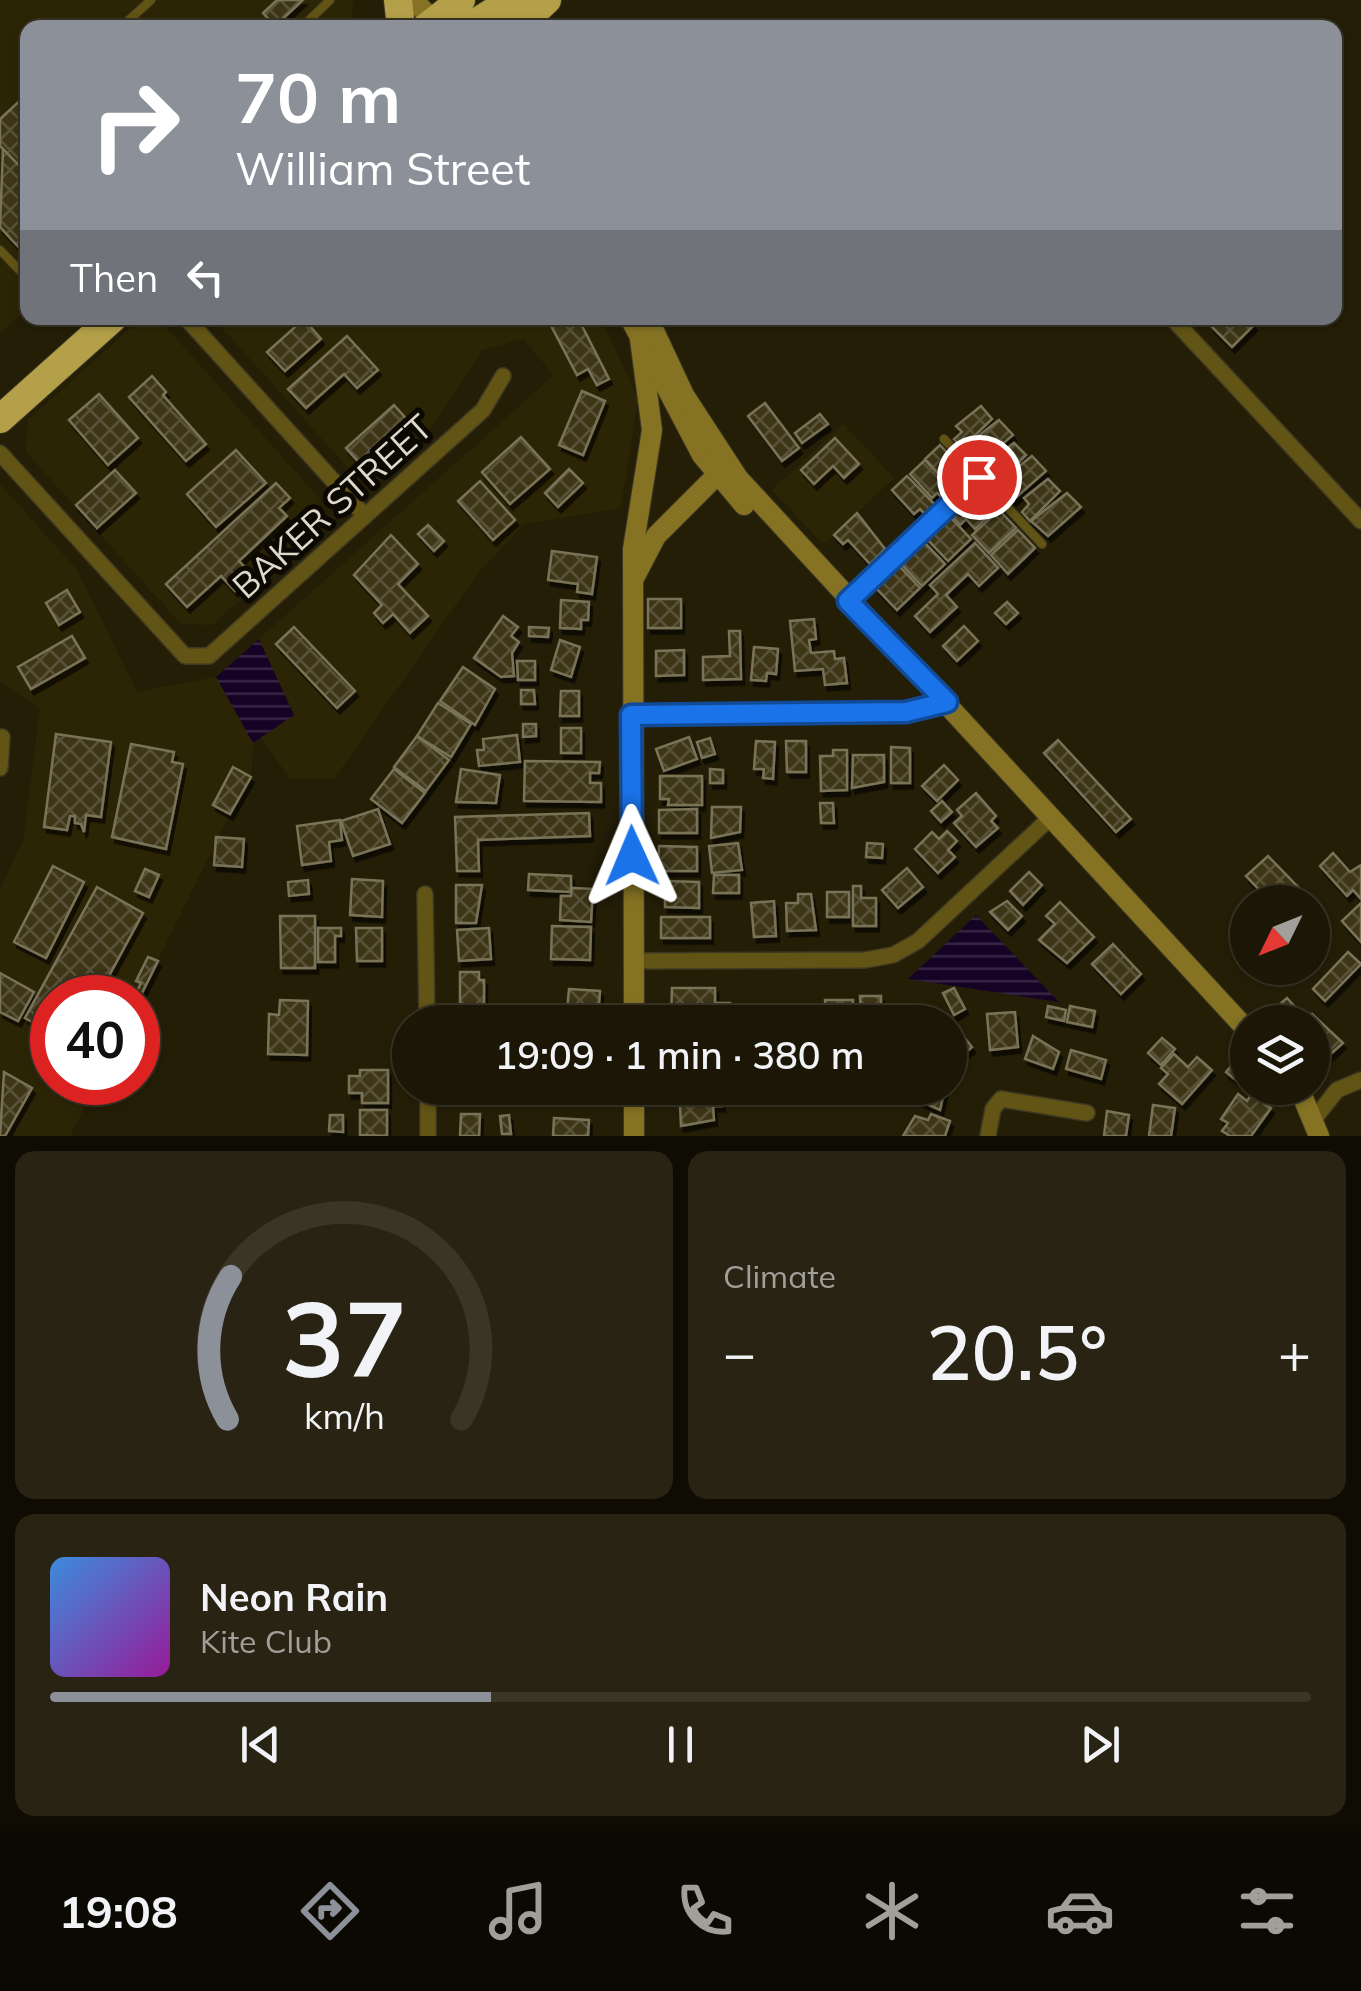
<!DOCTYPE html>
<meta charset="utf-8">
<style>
:root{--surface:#1b1605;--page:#282313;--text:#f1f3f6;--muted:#a09f9a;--line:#393527;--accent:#8c9099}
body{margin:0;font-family:Mulish,sans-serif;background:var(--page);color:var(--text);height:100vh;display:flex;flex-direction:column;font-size:38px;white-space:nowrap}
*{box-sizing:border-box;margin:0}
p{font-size:32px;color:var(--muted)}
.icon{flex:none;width:55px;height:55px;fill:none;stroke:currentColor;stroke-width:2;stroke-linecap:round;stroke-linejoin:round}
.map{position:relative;height:1136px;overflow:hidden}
.side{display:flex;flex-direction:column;gap:15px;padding:15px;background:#0f0c03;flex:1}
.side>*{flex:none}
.guide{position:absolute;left:20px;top:20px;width:1322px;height:305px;border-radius:20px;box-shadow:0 2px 8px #0004,0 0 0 2px var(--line);background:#8c9099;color:#fff;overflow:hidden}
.needle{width:65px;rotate:227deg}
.controls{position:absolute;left:1230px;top:885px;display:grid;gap:20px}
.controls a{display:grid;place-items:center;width:100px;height:100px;border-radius:50%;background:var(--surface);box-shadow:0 2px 8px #0004,0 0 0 2px var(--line);font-size:50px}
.speed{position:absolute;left:30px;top:975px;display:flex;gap:20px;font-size:50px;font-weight:700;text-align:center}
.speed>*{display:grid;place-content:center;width:130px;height:130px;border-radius:50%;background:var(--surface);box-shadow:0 2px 8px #0004,0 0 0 2px var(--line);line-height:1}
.speed .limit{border:15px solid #d22;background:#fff;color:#111}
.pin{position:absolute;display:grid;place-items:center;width:85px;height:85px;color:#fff;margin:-42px;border:5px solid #fff;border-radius:50%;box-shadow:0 2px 10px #0007}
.me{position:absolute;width:110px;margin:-55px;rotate:359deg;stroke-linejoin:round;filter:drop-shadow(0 0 8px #0008)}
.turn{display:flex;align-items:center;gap:35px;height:210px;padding:0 50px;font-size:45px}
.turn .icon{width:130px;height:130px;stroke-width:2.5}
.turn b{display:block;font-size:70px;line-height:85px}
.then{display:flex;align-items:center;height:95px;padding:0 50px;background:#0003;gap:20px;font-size:38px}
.big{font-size:75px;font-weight:600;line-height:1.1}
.side .widget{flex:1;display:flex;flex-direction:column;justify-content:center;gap:15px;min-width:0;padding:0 35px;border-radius:20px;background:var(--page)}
.side .dial{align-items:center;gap:0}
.dial svg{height:260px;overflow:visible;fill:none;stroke:var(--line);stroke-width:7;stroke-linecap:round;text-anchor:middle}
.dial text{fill:var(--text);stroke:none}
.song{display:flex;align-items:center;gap:30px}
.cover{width:120px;height:120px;border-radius:15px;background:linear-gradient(135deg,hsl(210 70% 55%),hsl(300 70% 35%))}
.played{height:10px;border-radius:5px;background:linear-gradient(90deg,var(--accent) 35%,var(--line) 35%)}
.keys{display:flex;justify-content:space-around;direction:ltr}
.heat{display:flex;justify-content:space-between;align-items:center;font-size:55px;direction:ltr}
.side .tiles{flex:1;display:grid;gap:15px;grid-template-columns:1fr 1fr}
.widget:last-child{grid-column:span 2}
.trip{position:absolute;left:392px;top:1005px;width:575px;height:100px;border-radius:50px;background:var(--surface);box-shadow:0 2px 8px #0004,0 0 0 2px var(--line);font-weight:600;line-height:100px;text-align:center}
.menu{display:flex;height:160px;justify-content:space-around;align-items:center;background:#0b0902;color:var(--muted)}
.menu .icon{width:70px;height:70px}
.menu .selected{color:var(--accent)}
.menu b{font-size:45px;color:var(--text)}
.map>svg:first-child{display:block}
</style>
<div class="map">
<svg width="1361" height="1136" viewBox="0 0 1361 1136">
<defs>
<pattern id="water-rules" width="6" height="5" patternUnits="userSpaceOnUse" patternTransform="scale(2.5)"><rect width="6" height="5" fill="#150225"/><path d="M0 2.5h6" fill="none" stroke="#372643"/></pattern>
<pattern id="building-cross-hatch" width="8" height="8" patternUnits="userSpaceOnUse" patternTransform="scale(2.5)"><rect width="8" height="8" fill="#3e3616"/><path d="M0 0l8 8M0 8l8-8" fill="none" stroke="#595237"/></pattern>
<filter id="shadow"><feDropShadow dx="3" dy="5.5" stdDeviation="0" flood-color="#0009"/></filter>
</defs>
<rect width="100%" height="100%" fill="#241e07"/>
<g fill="#2c2505">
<polygon points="0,0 353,0 352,19 342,27 28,28 27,309 0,334"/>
<polygon points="213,318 600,318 638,398 621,508 524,524 478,573 334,779 290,779 261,737 294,715 259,639 554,375 523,339 482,350 425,436 376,479 357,478"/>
<polygon points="134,325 165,326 320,499 319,529 212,625 181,624 26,452 28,420"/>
<polygon points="843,424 894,478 823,544 772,490"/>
<polygon points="0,484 77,570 137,692 216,677 253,743 252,769 138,1000 52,998 52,1082 97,1083 70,1136 0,1136 0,889 24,839 40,707 0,682"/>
</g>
<g fill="url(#water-rules)">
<polygon points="259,639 294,715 253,743 216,677"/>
<polygon points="976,915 1059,1002 908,979"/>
</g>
<g fill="url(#building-cross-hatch)" stroke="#797359" stroke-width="2.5" filter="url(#shadow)">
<polygon points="277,0 303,0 275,26 263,13"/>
<polygon points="28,93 28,175 0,146 0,119"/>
<polygon points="3,149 28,175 25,254 0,227"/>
<polygon points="547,318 578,318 609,379 597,385 588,369 577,375"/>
<polygon points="1219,318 1247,318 1254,325 1232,347 1211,326"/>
<polygon points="304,319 321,339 285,371 267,352"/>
<polygon points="347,336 378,370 357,388 344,374 306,408 288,389"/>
<polygon points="152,376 166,392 163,395 206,444 186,461 129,397"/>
<polygon points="582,391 605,401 583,455 559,445"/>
<polygon points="99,394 138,438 108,465 69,420"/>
<polygon points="765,403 799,448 782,461 748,416"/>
<polygon points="394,405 411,424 363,467 346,448"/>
<polygon points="981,406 992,419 962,448 954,439 962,432 956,426"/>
<polygon points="820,414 828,424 802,443 795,433"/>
<polygon points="999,420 1013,435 980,463 963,448"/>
<polygon points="521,437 550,469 510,504 482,472"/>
<polygon points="835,438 859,464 844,478 833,466 814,484 801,470"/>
<polygon points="1014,443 1026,455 996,485 987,475 995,468 989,462"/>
<polygon points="940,445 962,469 957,474 963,480 954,490 925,459"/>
<polygon points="236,450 266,483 216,527 187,494"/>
<polygon points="1032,456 1046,471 1013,500 996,485"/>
<polygon points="925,460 953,490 944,499 937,493 932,498 910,474"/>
<polygon points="569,469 583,483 558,507 545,493"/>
<polygon points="115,470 136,493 97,528 76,505"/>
<polygon points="907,476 936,506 926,515 920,509 914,514 892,490"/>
<polygon points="1048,479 1060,491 1030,521 1022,512 1029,504 1024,498"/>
<polygon points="480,481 515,520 493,540 458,501"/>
<polygon points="276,483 290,498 279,508 287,516 239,561 252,575 235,591 221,576 187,607 166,584"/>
<polygon points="981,489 998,507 975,529 966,519 960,525 952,515"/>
<polygon points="1067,493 1081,507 1048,536 1031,521"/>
<polygon points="999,510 1016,528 989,553 972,535"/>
<polygon points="857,513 885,549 870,564 848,540 843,544 834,535"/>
<polygon points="950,517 971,539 948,561 927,539"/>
<polygon points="428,525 444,541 434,551 418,534"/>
<polygon points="1018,530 1035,548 1008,574 991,555"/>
<polygon points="391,535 418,564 398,584 428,616 410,633 393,614 383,623 374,613 382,605 354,575"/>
<polygon points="925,543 945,564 922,586 902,565"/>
<polygon points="975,543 998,568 979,586 968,574 946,595 957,607 930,632 915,616 938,594 930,585"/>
<polygon points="552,551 597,557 592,594 577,592 578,584 548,580"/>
<polygon points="899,566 920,588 897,610 876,588"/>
<polygon points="67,590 80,612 59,625 46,603"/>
<rect x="648" y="599" width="33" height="29"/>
<polygon points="561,600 589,602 588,620 581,620 581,629 560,628"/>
<polygon points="1007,602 1018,613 1006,624 995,613"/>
<polygon points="503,616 518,627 511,636 519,642 512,653 514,676 501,677 474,658"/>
<polygon points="814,619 816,639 809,640 811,653 834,651 835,659 844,658 847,683 825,685 823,669 795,671 790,621"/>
<polygon points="964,626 978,641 957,661 943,646"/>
<polygon points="294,627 355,691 337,708 276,644"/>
<polygon points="529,627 549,628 548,637 529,636"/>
<polygon points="729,631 740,631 741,679 703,680 703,657 730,656"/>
<polygon points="72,636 85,658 31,689 18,667"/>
<polygon points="560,640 580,647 571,677 551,670"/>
<polygon points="754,647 778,649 776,674 767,673 766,681 751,680"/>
<polygon points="684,650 684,675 656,676 656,651"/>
<polygon points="517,661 535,661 535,680 518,680"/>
<polygon points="463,667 495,689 475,725 440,701"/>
<polygon points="521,690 534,690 535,704 521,704"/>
<polygon points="561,691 579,691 579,716 560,716"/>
<polygon points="438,703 471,724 451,757 417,736"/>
<polygon points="523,724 536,724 536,736 523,737"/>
<rect x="561" y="728" width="20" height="25"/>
<polygon points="56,734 111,742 101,817 86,815 84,832 81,824 75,823 75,816 70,816 67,830 44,827"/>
<polygon points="517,735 520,762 479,766 477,750 484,750 483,739"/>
<polygon points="417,736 449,760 426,791 394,767"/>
<polygon points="689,737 697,759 664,771 656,749"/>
<polygon points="710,738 715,754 702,758 697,742"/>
<polygon points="1058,740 1131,819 1116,832 1044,753"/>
<polygon points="756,741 775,742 773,779 763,778 764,769 754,769"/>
<polygon points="786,741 806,741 806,772 787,772"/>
<polygon points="131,744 174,752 172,762 183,764 166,849 112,837"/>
<polygon points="891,747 910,748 910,783 891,783"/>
<polygon points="833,750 847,750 847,790 821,791 820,756 833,756"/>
<polygon points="853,755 884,755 884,782 852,788"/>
<polygon points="525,761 600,762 599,773 590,773 590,783 601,783 601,802 524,801"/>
<polygon points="944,765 958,780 937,801 922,786"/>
<polygon points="233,767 251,777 230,814 213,805"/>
<polygon points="394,769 425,793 402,823 371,799"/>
<polygon points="461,769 500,775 496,803 456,802"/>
<polygon points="710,769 723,770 723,783 710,783"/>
<polygon points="660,776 702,776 702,805 668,805 669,799 660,799"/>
<polygon points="976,793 996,816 991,821 998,828 976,847 954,823 962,816 957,810"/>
<polygon points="942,801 952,812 941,822 931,811"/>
<polygon points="820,803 833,803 834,823 821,823"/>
<polygon points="712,807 741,807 740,832 711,838"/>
<polygon points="378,809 390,844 353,856 341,821"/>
<polygon points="697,809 697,833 659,833 659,810"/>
<polygon points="589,813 590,836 478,840 479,871 457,871 455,817"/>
<polygon points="340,820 342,840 329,842 331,861 302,865 297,826"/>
<polygon points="947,831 957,841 948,850 955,857 938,873 915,849 932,832 939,839"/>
<polygon points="216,837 244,839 242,867 214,865"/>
<polygon points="738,843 742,870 712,873 709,846"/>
<polygon points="867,843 883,844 882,858 866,857"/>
<polygon points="659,846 697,847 697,871 658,871"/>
<polygon points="1333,853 1350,872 1361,865 1361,899 1353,890 1347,896 1320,866"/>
<polygon points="1268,856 1298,887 1281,902 1271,902 1246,876"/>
<polygon points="53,866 84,882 46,958 14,942"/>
<polygon points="907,868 923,887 898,908 882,890"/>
<polygon points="145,869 159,875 149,897 135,891"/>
<polygon points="1029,872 1042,885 1023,905 1010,891"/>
<polygon points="529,874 571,876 571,892 528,890"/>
<polygon points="714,875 739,875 739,893 713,893"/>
<polygon points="352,879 383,881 382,917 350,915"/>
<polygon points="308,880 309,894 289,896 288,882"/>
<polygon points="665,881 699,882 699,908 665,907"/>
<polygon points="456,885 482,885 476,923 456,923"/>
<polygon points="853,886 861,886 861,898 876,898 876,926 853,926"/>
<polygon points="97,887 143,913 97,998 52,998 52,1033 25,1018"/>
<polygon points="572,888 593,889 591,922 560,920 561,896 571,896"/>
<rect x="827" y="892" width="22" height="25"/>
<polygon points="798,894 811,894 816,930 787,931 786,903 798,903"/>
<polygon points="774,901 776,936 754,937 751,903"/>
<polygon points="1007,901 1022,916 1008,930 990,912"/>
<polygon points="1060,902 1094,937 1067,963 1039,940 1055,924 1046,916"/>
<polygon points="1361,903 1361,942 1342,921"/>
<polygon points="280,916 315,916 315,968 281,968"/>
<rect x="661" y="917" width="49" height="21"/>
<polygon points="1312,922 1326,935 1316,945 1312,942"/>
<polygon points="552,926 591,927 590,960 551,959"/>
<polygon points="318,928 341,928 341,936 335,936 335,962 318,962"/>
<polygon points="356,928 382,928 382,961 357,961"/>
<polygon points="489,928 491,959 459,961 457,930"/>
<polygon points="1113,944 1141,974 1121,994 1092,964"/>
<polygon points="1348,952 1361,964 1325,1001 1313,989"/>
<polygon points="148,957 158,961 140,997 135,995 141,983 136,981"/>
<polygon points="460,972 479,972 479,980 484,980 484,1005 460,1005"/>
<polygon points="0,973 34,992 18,1021 0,1012"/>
<polygon points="672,988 715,988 715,1003 730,1003 730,1021 671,1020"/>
<polygon points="954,988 965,1009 954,1015 943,993"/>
<polygon points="569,989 600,991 598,1018 567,1011"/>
<polygon points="860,996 881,996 881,1022 861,1022"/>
<polygon points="1287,998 1306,1019 1312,1014 1343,1043 1315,1068 1312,1022 1284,1022 1273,1010"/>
<polygon points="280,1000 308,1001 307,1055 268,1054 269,1014 279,1015"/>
<polygon points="825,1000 853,1000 853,1022 826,1021"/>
<polygon points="1048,1006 1066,1010 1064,1021 1046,1017"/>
<polygon points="1070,1006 1095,1011 1092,1027 1067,1022"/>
<polygon points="758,1007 781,1008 781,1022 758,1022"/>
<rect x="795" y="1007" width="23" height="15"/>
<polygon points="1015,1012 1018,1047 990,1050 987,1014"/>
<polygon points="956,1027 972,1047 950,1066 950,1032"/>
<polygon points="1033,1036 1059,1052 1053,1069 1025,1059"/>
<polygon points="1162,1038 1175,1049 1161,1065 1148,1053"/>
<polygon points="1071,1050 1106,1060 1101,1079 1066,1069"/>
<polygon points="1174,1054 1188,1067 1197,1057 1212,1070 1182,1104 1159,1084 1168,1074 1161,1068"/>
<polygon points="1232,1065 1248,1078 1242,1085 1226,1072"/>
<polygon points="360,1070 388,1070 388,1103 362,1103 362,1093 349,1093 349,1076 360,1076"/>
<polygon points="4,1072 32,1088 5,1136 0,1136"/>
<polygon points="705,1088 721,1088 722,1106 713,1106 714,1120 681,1126 680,1105 706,1104"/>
<polygon points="923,1088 945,1088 940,1110 918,1100"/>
<polygon points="1238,1094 1247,1101 1251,1095 1271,1108 1251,1136 1230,1136 1222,1131 1228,1123 1221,1119"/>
<polygon points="1153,1105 1175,1108 1171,1136 1149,1136"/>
<polygon points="360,1110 387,1110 387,1136 360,1135"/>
<polygon points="1107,1111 1129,1115 1126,1136 1104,1136"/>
<polygon points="461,1114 480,1114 479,1136 460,1136"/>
<polygon points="931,1114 950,1121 945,1136 903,1136 915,1116 928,1120"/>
<polygon points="330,1115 343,1115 343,1132 329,1131"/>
<polygon points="509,1115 511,1134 502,1134 500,1116"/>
<polygon points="554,1118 589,1120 588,1136 553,1136"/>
</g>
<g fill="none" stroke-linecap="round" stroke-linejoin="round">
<defs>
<g id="lane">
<polyline points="120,28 151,0"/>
<polyline points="301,28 330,0"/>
<polyline points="0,250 28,279"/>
<polyline points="979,477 1042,544"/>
<polyline points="851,598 979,477 944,439"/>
</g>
<g id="street">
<polyline points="186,318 365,516"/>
<polyline points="1172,318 1361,521"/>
<polyline points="0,453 185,656 209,656 483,410 503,376"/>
<polyline points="631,715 906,712 947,702"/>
<polyline points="0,768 2,737"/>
<polyline points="425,894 427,1022"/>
<polyline points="633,961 865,960 893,955 918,941 1050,818"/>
<polyline points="428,1088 428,1136"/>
<polyline points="1315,1118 1337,1090 1361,1080"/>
<polyline points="988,1136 993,1109 1001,1099 1087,1113"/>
</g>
<g id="secondary">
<polyline points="413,0 441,28"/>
<polyline points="630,318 702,455 744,505"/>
<polyline points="648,318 684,395 738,478 1248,1031"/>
<polyline points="634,578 656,536 726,466"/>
<polyline points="634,1022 633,549 652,430 640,339"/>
<polyline points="634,1088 634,1136"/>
<polyline points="1299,1088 1319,1136"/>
</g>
<g id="highway">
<polyline points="398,0 401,28"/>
<polyline points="425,28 461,0"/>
<polyline points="467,28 512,0"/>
<polyline points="517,28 547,0"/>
<polyline points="0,419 113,318"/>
</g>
</defs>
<use href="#lane" stroke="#3e3823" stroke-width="10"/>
<use href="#street" stroke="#3e3823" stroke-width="18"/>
<use href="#secondary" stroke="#3e3823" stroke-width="22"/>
<use href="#highway" stroke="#3e3823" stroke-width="30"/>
<use href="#lane" stroke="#625414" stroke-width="8"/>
<use href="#street" stroke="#625414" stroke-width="15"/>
<use href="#secondary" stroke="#857323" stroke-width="20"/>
<use href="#highway" stroke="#b4a049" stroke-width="28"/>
</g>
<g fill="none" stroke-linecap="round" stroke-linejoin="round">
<defs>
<polyline id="route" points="632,856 631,715 906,712 947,702 848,601 979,477"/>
</defs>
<use href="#route" stroke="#114b97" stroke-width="25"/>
<use href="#route" stroke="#1a73e8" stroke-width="18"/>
</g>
<g text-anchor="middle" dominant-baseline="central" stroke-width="10" stroke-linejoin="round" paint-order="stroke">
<g font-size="35" fill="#dddacc" stroke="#0b0902">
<text transform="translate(332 506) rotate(-42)">BAKER STREET</text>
</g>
</g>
</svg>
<div class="controls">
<a><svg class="needle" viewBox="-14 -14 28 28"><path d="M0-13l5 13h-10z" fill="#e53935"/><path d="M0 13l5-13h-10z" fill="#a09f9a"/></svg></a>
<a><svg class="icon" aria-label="layers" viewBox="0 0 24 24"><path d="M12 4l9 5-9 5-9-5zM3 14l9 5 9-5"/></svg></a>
</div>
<div class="speed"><div class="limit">40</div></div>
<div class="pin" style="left:979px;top:477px;background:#d93025"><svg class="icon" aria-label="arrive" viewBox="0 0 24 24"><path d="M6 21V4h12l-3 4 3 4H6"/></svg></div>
<svg class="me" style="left:632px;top:856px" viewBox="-20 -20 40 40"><path d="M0-17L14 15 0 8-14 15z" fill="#1a73e8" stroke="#fff" stroke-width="4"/></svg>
<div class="trip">19:09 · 1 min · 380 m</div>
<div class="guide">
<div class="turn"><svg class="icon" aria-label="right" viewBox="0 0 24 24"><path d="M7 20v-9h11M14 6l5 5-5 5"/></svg><div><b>70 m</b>William Street</div></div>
<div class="then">Then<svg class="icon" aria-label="left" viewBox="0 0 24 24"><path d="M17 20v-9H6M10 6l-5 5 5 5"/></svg></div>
</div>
</div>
<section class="side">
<div class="tiles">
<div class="widget dial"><svg viewBox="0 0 100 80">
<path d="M14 69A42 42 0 1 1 86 69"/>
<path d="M14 69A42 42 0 0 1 15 25" stroke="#8c9099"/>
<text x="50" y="56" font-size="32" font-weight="700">37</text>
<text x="50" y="72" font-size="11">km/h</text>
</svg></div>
<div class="widget"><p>Climate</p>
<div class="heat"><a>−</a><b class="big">20.5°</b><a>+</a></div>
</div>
<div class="widget">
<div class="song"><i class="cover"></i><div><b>Neon Rain</b><p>Kite Club</p></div></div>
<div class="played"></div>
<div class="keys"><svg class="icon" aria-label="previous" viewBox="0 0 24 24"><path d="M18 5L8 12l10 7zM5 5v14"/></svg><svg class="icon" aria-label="pause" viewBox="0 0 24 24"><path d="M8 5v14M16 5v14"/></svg><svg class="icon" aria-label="next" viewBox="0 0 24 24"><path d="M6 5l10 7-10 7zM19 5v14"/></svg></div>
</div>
</div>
</section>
<nav class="menu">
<b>19:08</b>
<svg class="icon selected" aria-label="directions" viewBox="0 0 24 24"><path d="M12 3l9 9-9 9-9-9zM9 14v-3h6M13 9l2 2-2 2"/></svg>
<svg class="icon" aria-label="music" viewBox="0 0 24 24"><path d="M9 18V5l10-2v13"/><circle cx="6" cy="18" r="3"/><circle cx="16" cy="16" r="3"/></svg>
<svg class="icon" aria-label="phone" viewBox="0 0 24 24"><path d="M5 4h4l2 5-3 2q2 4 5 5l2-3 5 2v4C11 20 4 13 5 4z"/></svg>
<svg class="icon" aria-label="climate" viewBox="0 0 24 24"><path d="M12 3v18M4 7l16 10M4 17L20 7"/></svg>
<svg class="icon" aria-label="car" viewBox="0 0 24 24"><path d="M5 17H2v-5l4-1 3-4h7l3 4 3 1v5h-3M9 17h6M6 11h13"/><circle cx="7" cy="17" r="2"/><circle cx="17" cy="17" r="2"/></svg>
<svg class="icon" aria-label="filters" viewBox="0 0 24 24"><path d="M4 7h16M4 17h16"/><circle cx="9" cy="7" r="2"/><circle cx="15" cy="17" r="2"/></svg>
</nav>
